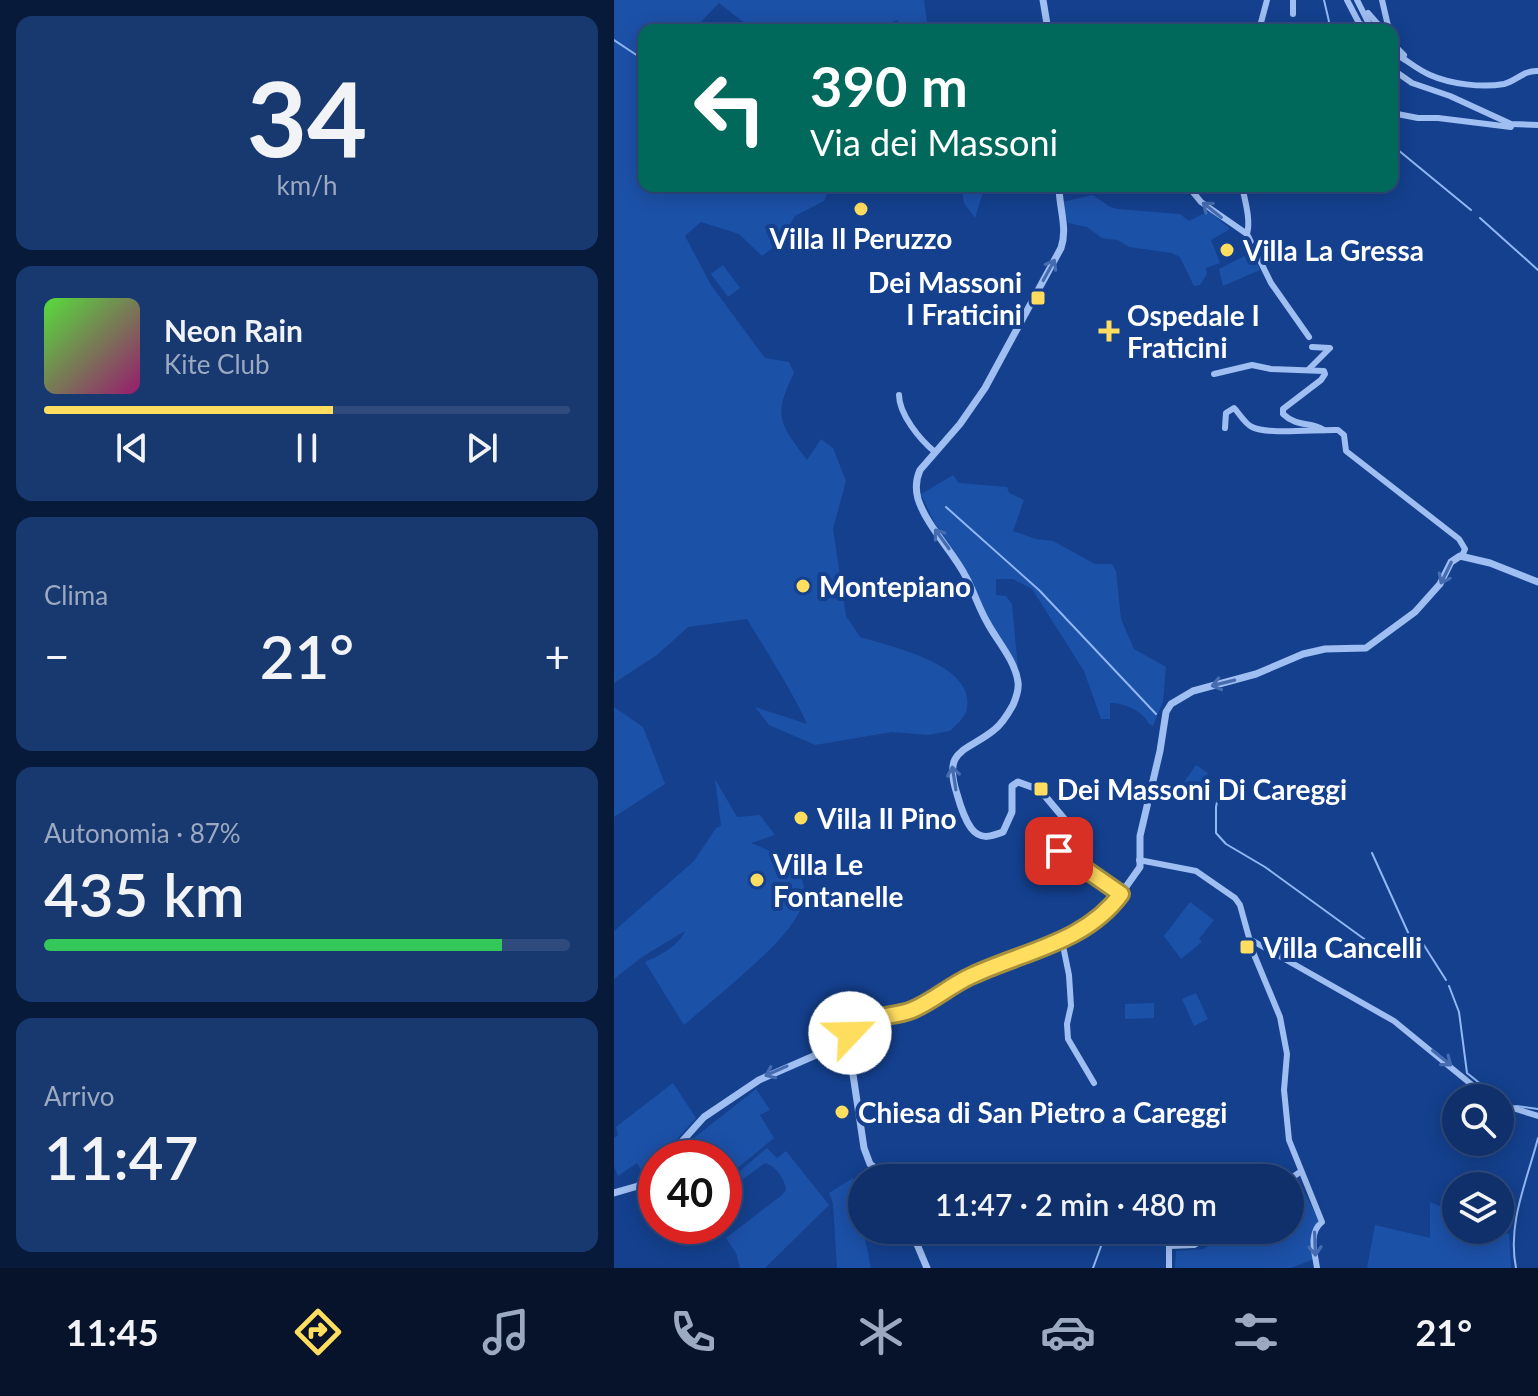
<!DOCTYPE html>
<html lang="it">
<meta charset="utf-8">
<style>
:root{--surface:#0f306a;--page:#183870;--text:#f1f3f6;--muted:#9ba9c1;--line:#2f4b7e;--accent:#ffdd5f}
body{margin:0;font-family:Lato,sans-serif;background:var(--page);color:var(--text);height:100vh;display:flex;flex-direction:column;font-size:30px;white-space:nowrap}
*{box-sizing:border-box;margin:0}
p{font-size:26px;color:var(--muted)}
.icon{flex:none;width:44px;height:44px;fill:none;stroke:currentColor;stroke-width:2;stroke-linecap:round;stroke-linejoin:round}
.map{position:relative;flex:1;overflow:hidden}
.details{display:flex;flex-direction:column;gap:16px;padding:16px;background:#081a3a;width:614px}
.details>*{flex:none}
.hud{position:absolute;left:24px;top:24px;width:760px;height:168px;border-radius:16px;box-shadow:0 4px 20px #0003,0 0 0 2px var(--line);background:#00695c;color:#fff;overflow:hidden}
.tools{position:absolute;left:828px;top:1084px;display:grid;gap:16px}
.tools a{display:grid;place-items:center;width:72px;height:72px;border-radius:50%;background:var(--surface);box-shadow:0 4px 20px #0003,0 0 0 2px var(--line);font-size:40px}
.speed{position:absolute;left:24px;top:1140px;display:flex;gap:16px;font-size:40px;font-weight:700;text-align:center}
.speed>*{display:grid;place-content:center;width:104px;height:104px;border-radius:50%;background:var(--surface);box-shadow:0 4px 20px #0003,0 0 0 2px var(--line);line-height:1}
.speed .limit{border:12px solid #d22;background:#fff;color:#111}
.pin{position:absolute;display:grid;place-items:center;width:68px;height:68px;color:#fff;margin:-34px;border-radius:16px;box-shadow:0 4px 12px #0006}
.me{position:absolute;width:88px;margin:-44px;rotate:66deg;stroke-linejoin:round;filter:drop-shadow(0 0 6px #0008)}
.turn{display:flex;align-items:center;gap:28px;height:168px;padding:0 40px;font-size:36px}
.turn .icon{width:104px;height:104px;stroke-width:2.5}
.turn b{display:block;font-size:56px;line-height:68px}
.big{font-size:60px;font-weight:600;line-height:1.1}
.details .tile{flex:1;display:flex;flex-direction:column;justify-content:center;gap:12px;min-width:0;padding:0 28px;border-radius:16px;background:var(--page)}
.details .dial{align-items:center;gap:0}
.dial b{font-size:104px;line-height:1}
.song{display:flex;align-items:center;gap:24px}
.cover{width:96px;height:96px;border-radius:12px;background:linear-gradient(135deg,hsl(110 70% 55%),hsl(320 70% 35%))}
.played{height:8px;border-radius:4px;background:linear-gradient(90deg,var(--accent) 55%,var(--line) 55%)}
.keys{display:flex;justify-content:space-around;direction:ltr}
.heat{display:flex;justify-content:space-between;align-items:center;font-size:44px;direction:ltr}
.charge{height:12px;border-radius:6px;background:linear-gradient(90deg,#34c759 87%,var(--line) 0)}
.trip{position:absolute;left:234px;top:1164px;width:456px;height:80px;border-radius:40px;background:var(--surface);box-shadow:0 4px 20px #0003,0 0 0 2px var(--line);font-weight:600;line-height:80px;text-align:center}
.tabs{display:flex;height:128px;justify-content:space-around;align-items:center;background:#06132a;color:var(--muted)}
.tabs .icon{width:56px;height:56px}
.tabs .current{color:var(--accent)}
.tabs b{font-size:36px;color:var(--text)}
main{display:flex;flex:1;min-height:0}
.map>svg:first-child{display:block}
</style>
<main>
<section class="details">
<div class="tile dial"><b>34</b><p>km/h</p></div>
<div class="tile">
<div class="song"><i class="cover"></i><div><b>Neon Rain</b><p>Kite Club</p></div></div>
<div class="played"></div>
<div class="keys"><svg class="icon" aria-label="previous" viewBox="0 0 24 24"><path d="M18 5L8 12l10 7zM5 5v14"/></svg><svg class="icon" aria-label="pause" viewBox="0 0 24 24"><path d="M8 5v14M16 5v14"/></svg><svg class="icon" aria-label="next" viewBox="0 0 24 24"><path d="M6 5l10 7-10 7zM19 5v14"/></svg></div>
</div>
<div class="tile"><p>Clima</p>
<div class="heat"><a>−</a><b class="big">21°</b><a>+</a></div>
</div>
<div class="tile"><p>Autonomia · 87%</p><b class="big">435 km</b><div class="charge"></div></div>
<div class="tile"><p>Arrivo</p><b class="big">11:47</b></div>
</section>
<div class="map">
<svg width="924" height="1268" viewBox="0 0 924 1268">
<rect width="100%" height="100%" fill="#14408e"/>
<g fill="#1c51a8">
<path d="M0,0H310L314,30H290L283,20L262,30H158L128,21L105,3L79,30H30V186H216L210,201L181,216L166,242L148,256L125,234L87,222L71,236L97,285L151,358L175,362L180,373C158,417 166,423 193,460L207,439L219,448L232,481L219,529L232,616L246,637C278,647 366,665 352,712C350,718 341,726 336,731L314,735L278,732L201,745L155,725L141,707L193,724C176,687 154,654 133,619L74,627L43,655L0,683Z"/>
<polygon points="347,186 371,186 361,218 350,203"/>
<polygon points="479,195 496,207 504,209 566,214 575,221 595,211 616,229 597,240 606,263 592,268 593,274 586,285 580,286 566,257 558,253 515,247 504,240 488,238 473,227 454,223 448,202"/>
<polygon points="638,252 646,270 609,286 605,269"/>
<polygon points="109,265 126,288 114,297 97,274"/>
<path d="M339,475L345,483L393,487L395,493L410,500L399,531L422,539L439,541L481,564H498L502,571L507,619L520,649L552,667L549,702L539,726L535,724C529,711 511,703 496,703V719H487L470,671L418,589L399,579H382V595L392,596L398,604L404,669L375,619L351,569L322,526L307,494Z"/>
<polygon points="0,707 29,727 51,784 0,817"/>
<polygon points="582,765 594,773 578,796 566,788"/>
<path d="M101,779L123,817L146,815L161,835L137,843C226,877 188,921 136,968C114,988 92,1006 70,1025L31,962C46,955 64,947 71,931L28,957L0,979V931L80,861L102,828L107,826Z"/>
<polygon points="576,902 600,920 585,939 588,942 567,959 550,936"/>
<polygon points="582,993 594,1019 580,1026 568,999"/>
<polygon points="540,1003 540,1018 511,1019 511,1004"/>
<polygon points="59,1083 82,1118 46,1158 42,1158 42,1162 30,1175 23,1163 4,1176 0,1166 0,1138 4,1135 2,1127"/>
<polygon points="142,1089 156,1110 146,1115 160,1138 110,1179 110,1158 87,1158 71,1145"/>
<path d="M153,1148L163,1158L172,1151L215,1205L151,1268H126L122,1253L112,1238L168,1195L172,1190C171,1179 162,1166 151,1163L117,1188L113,1182Z"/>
<polygon points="554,1164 590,1170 588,1178 548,1178"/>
<polygon points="239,1178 257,1268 223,1268 219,1203 215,1193"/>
<polygon points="683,1178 705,1221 697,1233 700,1259 677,1268 561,1268 562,1251 590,1249 615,1230 676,1230 676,1183"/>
<polygon points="816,1202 842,1213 842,1230 885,1230 895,1234 897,1268 753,1268 761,1225 816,1238"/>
</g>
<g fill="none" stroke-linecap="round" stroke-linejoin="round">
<g stroke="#91b7f4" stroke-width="2">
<polyline points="710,0 717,30"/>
<polyline points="0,40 30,60"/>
<polyline points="778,145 857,210"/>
<polyline points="866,218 924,270"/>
<polyline points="332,507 425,590 542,714"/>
<polyline points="606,788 602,807 602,833 612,844 651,867 753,941 773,947 806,939 832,980"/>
<polyline points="758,853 797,939"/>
<polyline points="835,986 845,1012 853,1073 884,1098"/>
<polyline points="902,1106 924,1109"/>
<polyline points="479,1268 493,1230"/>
<path d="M902,1268C893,1223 913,1181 924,1138"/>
</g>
<g stroke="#9fbef1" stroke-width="6">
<polyline points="679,0 679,14"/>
<polyline points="733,0 745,23 757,30"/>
<polyline points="743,0 758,30"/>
<polyline points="768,0 775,30"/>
<polyline points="754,13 769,30"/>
<polyline points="645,30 653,0"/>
<polyline points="778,43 790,55"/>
<path d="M778,52C792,59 802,69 816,75C836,84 868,88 890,84C902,81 910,70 924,71"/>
<polyline points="778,69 798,83 836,96 897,124 924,125"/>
<polyline points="778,113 804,118 824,118 897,127"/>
<path d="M574,186L587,202L633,234C637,220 631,201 628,186"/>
<polyline points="633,234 657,283 695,337"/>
<polyline points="694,370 716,348 698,347"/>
<path d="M600,374L638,365L657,369L710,371L711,374L707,380L669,409V414C684,428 696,421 710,430"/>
<path d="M285,395C285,414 306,440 321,452"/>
<path d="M611,428L612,413L620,408C625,413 631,424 638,427C653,435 705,429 724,430L730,435L732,451L845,539L851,549L848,556"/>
<path d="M525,860L582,871L621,898L626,905L639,952L666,1017L673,1054L670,1090L675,1140L708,1222C694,1233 701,1253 703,1268"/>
<polyline points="448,941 455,975 457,1006 453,1024 454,1039 480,1083"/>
<polyline points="636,942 639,941 780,1021 874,1098"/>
<polyline points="886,1104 924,1116"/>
<polyline points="676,1179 686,1172"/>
<polyline points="550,1230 555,1246 555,1268"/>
<polyline points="555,1246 580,1245 608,1230"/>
</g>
<g stroke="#9fbef1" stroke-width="7">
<polyline points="429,0 434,30"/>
<path d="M445,186C445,208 454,228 447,248L371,388L346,424L306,470C302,479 301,488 304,499C313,527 339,551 352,577C360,592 365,608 373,622C383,641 401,660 404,682C405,689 402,698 399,705C394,714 388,724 380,730C353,752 328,748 343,794C346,805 350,818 357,828C366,840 376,837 389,832L398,812V786L404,782L426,790L452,821L445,851L507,894"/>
<polyline points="53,1158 90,1117 145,1080 234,1041"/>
<polyline points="274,1178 256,1164 250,1148 234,1041 236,1033 244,1023 300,1010 356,976 448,941 486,919 497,908 526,867 526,836 546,751 552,712 557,704 579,691 642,674 689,654 711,649 752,648 801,612 826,584 837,562 846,556 876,563 924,582"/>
<polyline points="0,1193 24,1186 42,1169"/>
<polyline points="297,1230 313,1268"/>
</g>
</g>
<defs><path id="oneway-shaft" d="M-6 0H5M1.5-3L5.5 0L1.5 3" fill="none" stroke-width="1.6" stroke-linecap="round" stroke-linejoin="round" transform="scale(2)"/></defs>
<g stroke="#456cb1">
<use href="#oneway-shaft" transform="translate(598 210) rotate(-142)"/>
<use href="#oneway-shaft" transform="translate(435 270) rotate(-61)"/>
<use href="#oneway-shaft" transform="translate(328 539) rotate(-126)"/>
<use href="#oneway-shaft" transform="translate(832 573) rotate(116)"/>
<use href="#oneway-shaft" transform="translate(609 683) rotate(166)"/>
<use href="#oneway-shaft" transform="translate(340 778) rotate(-99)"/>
<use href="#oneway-shaft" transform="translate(828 1058) rotate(39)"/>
<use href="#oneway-shaft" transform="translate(162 1071) rotate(156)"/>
<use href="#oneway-shaft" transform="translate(701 1244) rotate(88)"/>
</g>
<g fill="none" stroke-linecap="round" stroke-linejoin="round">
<defs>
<path id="route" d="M236,1033C248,1014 279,1018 298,1010C319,1001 337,985 357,976C410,951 471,943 507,894L445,851"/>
</defs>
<use href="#route" stroke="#a6903e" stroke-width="20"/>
<use href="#route" stroke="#ffdd5f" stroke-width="14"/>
</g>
<g fill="#ffdd5f" stroke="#14408e" stroke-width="3">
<circle cx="247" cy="209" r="8"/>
<circle cx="613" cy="250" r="8"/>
<rect x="416" y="290" width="16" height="16" rx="4"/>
<path d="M491 319h8v8h8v8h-8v8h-8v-8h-8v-8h8z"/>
<circle cx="189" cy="586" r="8"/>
<rect x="419" y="781" width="16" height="16" rx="4"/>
<circle cx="187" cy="818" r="8"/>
<circle cx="143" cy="880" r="8"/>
<rect x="625" y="939" width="16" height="16" rx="4"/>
<circle cx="228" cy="1112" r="8"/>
</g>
<g text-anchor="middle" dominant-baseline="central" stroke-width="8" stroke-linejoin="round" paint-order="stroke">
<g font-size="28" font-weight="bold" fill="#fff" stroke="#14408e" text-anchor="start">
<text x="247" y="238" text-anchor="middle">Villa Il Peruzzo</text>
<text x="629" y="250">Villa La Gressa</text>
<text x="408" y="282" text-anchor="end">Dei Massoni<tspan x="408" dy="32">I Fraticini</tspan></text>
<text x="513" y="315">Ospedale I<tspan x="513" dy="32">Fraticini</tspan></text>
<text x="205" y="586">Montepiano</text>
<text x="443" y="789">Dei Massoni Di Careggi</text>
<text x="203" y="818">Villa Il Pino</text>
<text x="159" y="864">Villa Le<tspan x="159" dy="32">Fontanelle</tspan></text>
<text x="649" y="947">Villa Cancelli</text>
<text x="244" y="1112">Chiesa di San Pietro a Careggi</text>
</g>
</g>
</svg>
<div class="tools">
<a><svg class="icon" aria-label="search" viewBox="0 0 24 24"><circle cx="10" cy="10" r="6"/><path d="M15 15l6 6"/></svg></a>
<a><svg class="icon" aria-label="layers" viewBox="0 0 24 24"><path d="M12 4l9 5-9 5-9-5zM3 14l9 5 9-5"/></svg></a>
</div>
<div class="speed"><div class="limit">40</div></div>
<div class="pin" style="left:445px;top:851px;background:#d93025"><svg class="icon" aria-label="arrive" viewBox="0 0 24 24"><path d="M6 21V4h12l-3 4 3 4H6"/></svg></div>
<svg class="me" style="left:236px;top:1033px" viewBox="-20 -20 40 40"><circle r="19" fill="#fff"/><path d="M0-13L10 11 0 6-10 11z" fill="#ffdd5f"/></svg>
<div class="trip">11:47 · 2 min · 480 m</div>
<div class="hud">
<div class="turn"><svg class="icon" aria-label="left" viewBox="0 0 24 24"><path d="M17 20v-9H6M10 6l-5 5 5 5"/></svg><div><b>390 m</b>Via dei Massoni</div></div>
</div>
</div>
</main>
<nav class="tabs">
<b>11:45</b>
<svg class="icon current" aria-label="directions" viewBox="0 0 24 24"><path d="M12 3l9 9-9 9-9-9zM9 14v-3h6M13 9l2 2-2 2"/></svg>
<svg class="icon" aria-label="music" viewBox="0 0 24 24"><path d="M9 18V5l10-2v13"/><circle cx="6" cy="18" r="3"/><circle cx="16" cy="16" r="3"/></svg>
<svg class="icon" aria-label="phone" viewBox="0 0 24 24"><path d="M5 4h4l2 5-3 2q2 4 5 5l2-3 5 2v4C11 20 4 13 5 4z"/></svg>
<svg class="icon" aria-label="climate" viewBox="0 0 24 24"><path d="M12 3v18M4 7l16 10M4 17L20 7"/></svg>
<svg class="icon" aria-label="car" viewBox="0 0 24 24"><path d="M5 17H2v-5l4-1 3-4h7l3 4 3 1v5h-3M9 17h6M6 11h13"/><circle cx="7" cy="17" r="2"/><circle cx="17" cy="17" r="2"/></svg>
<svg class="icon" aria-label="filters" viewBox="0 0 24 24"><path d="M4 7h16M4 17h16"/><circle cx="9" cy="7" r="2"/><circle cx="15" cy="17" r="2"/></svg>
<b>21°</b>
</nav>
